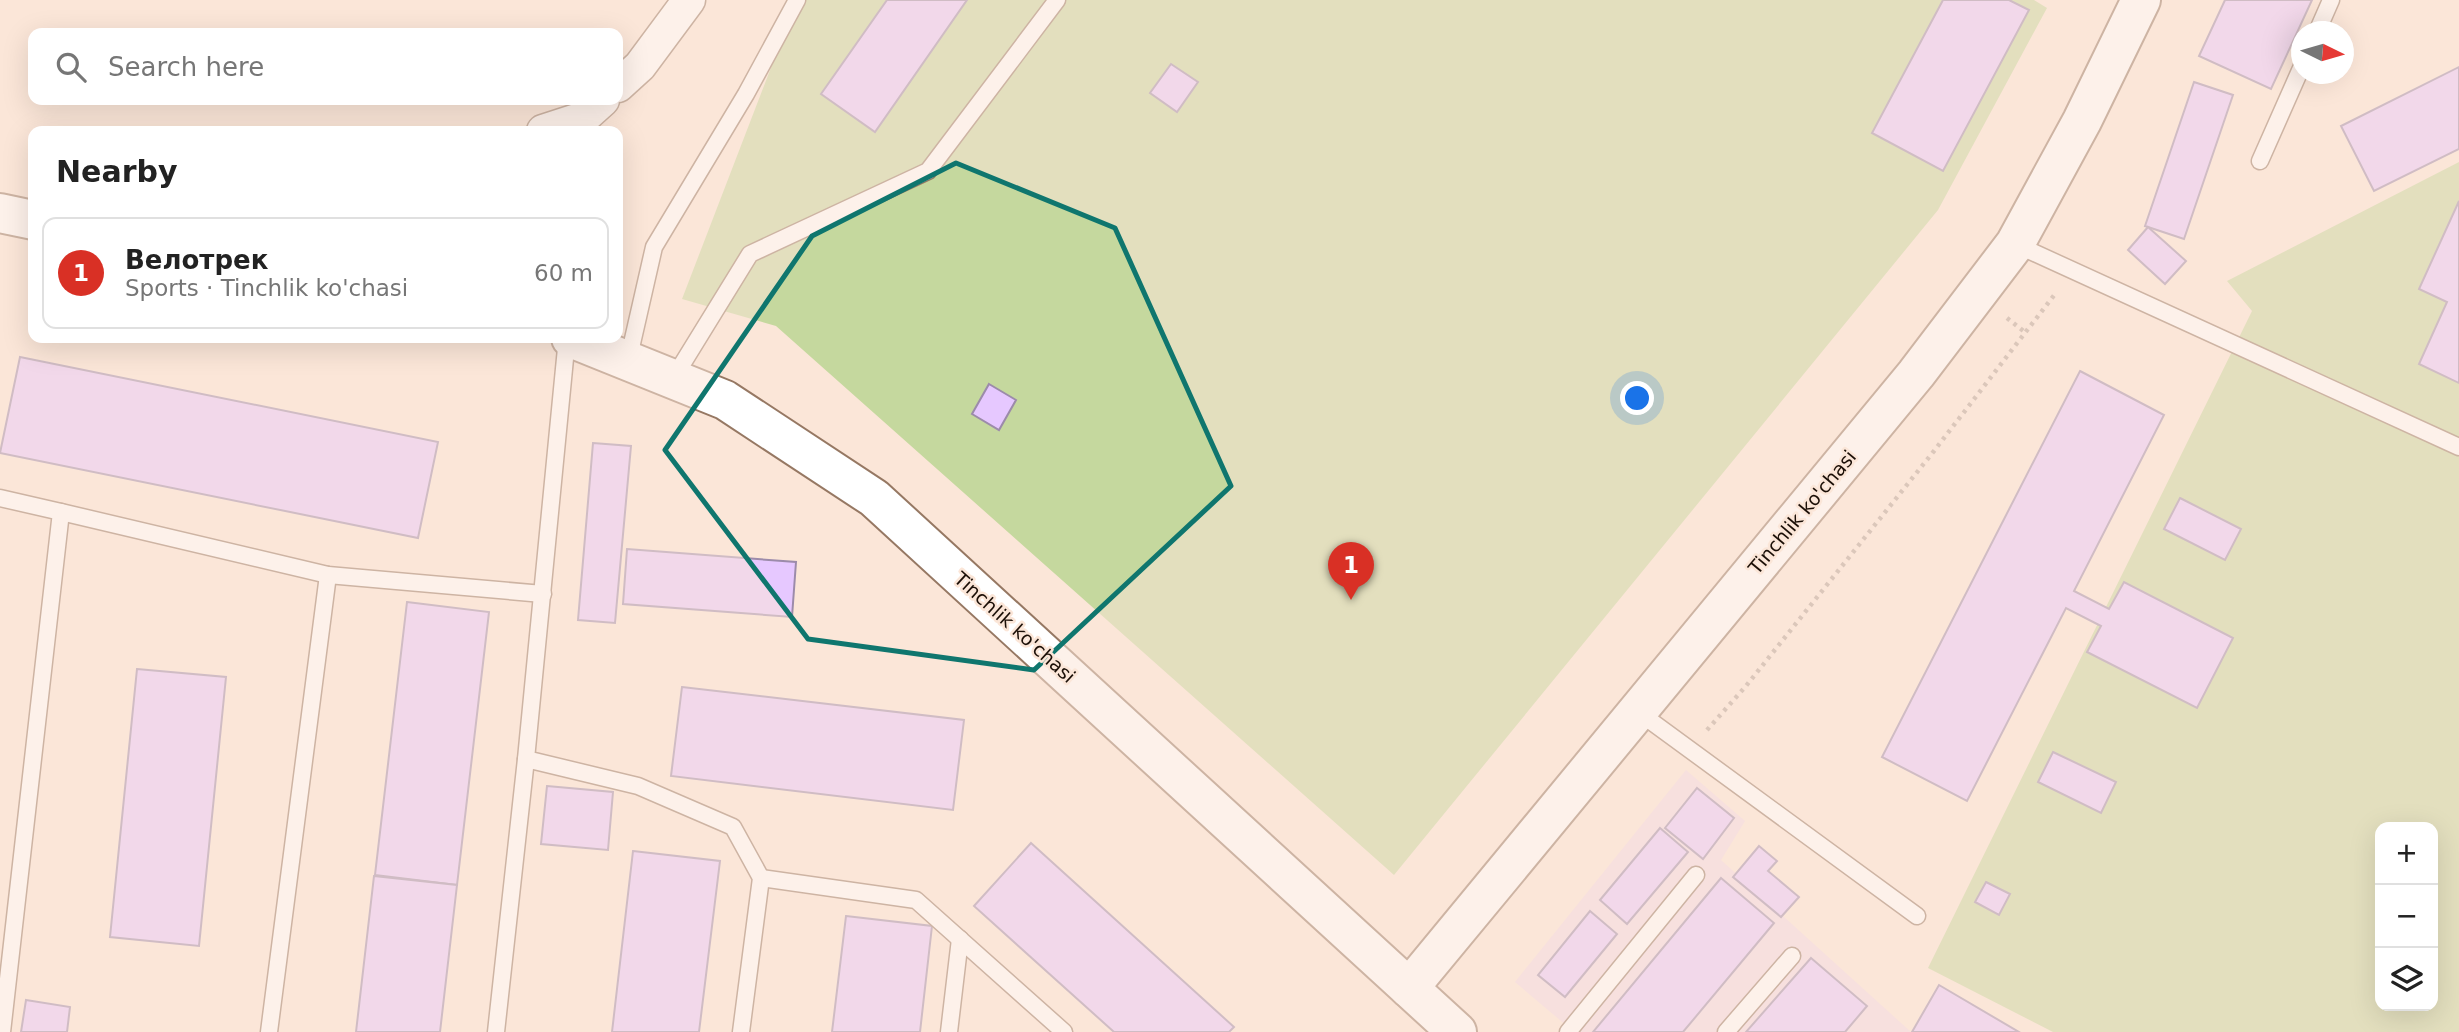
<!DOCTYPE html>
<html lang="en">
<head>
<meta charset="utf-8">
<style>
	body { margin:0; font-family:"DejaVu Sans",sans-serif; background:#f2f2f2; color:#222 }
	.controls { position:absolute; right:21px; bottom:21px; display:grid; overflow:hidden; border-radius:14px; box-shadow:0 7px 28px #0002 }
	.controls button { width:63px; height:63px; display:grid; place-items:center; padding:0; border:0; border-bottom:2px solid #e0e0e0; background:#fff; color:#222; font:35px sans-serif }
	.compass { position:absolute; left:2291px; top:21px; width:63px; height:63px; border-radius:50%; background:#fff; box-shadow:0 7px 28px #0002; rotate:95deg }
	.you { position:absolute; left:1638px; top:399px; width:24px; height:24px; margin:-18px; border:5px solid #fff; border-radius:50%; background:#1a73e8; box-shadow:0 0 0 10px #1a73e833 }
	.badge { display:grid; place-items:center; width:46px; height:46px; border-radius:50%; background:#d93025; color:#fff; font-size:23px; font-weight:700 }
	.pin { position:absolute; translate:-50% -58px; filter:drop-shadow(0 2px 4px #0008) }
	.pin::after { content:''; position:absolute; top:37px; width:24px; height:21px; background:inherit; clip-path:polygon(0 0,100% 0,50% 100%) }
	.list { margin:0; padding:0; list-style:none }
	h2 { display:flex; justify-content:space-between; align-items:center; height:91px; margin:0; padding:0 28px; font-size:30px }
	h2 small { font-size:23px; font-weight:400; color:#767676 }
	.list li { display:grid; grid-template-columns:46px 1fr auto; gap:21px; align-items:center; box-sizing:border-box; height:112px; margin:0 14px 14px; padding:0 14px; border:2px solid #e0e0e0; border-radius:14px }
	.list b { display:block; font-size:26px; white-space:nowrap }
	.list p { margin:0; font-size:23px; white-space:nowrap; color:#767676 }
	.list em { font-size:23px; font-style:normal; color:#767676 }
	.icon { flex:none; width:38px; height:38px; fill:none; stroke:currentColor; stroke-width:2; stroke-linecap:round; stroke-linejoin:round }
	.map { position:relative; flex:none; width:2459px; height:1032px; overflow:hidden }
	.search { position:absolute; background:#fff; box-shadow:0 7px 28px #0002; left:28px; top:28px; width:595px; height:77px; display:flex; align-items:center; gap:18px; box-sizing:border-box; padding:0 24px; border-radius:14px; color:#767676; font-size:26px }
	.panel { position:absolute; background:#fff; box-shadow:0 7px 28px #0002; left:28px; top:126px; width:595px; height:217px; border-radius:14px }
	.map>svg:first-child { display:block }
</style>
</head>
<body>
<div class="map">
<svg width="2459" height="1032" viewBox="0 0 2459 1032">
	<rect width="100%" height="100%" fill="#fbe6d8"/>
	<polygon fill="#f1d9e4" points="1686,770 1745,821 1721,860 1911,1032 1574,1032 1515,982"/>
	<g fill="#c5d89e" fill-rule="evenodd">
		<polygon points="797,0 2034,0 2047,8 1938,210 1394,875 776,326 682,299"/>
		<path d="M 2459,162 L 2459,1032 L 2053,1032 L 1928,968 L 2252,311 L 2227,281 ZM 2380,827 L 2433,827 L 2433,1006 L 2380,1006 Z"/>
	</g>
	<g fill="#e6c8ff" stroke="#9c8baa" stroke-width="2">
		<polygon points="887,0 967,0 875,132 821,94"/>
		<polygon points="1943,0 2009,0 2029,10 1943,171 1872,133"/>
		<polygon points="2225,0 2312,0 2271,89 2199,56"/>
		<polygon points="1171,64 1198,82 1177,112 1150,93"/>
		<polygon points="2459,67 2459,149 2374,191 2341,126"/>
		<polygon points="2194,82 2233,95 2184,239 2145,226"/>
		<polygon points="2459,201 2459,383 2419,364 2447,302 2419,289"/>
		<polygon points="2148,227 2186,261 2165,284 2128,250"/>
		<polygon points="20,357 438,442 418,538 0,453"/>
		<polygon points="2080,371 2164,415 2074,591 2109,609 2124,582 2233,638 2197,708 2087,652 2101,626 2066,608 1967,801 1882,757"/>
		<polygon points="989,384 1016,400 999,430 972,414"/>
		<polygon points="593,443 631,446 615,623 578,620"/>
		<polygon points="2180,498 2241,529 2225,560 2164,529"/>
		<polygon points="627,549 796,562 792,617 623,604"/>
		<polygon points="407,602 489,612 457,885 375,875"/>
		<polygon points="137,669 226,677 199,946 110,937"/>
		<polygon points="682,687 964,720 953,810 671,776"/>
		<polygon points="2053,752 2116,782 2101,813 2038,782"/>
		<polygon points="547,786 613,792 608,850 541,844"/>
		<polygon points="1697,788 1734,818 1703,859 1665,828"/>
		<polygon points="1660,828 1688,852 1627,924 1600,900"/>
		<polygon points="1031,843 1234,1027 1229,1032 1114,1032 974,906"/>
		<polygon points="1759,846 1777,861 1768,871 1799,897 1781,917 1733,877"/>
		<polygon points="633,851 720,861 699,1032 612,1032"/>
		<polygon points="374,876 457,885 440,1032 356,1032"/>
		<polygon points="1721,878 1774,923 1683,1032 1593,1032"/>
		<polygon points="1986,882 2010,894 1999,915 1975,902"/>
		<polygon points="1590,911 1617,934 1565,997 1538,975"/>
		<polygon points="846,916 932,926 920,1032 832,1032"/>
		<polygon points="1811,958 1867,1006 1845,1032 1746,1032"/>
		<polygon points="1939,985 2019,1032 1912,1032"/>
		<polygon points="26,1000 70,1007 67,1032 21,1032"/>
	</g>
	<g fill="none" stroke-linecap="round" stroke-linejoin="round">
		<g stroke="#967863" stroke-width="19">
			<g id="lane">
				<polyline points="2317,32 2331,0"/>
				<polyline points="2260,161 2302,66"/>
				<polyline points="2015,244 2459,447"/>
				<polyline points="567,338 526,759 638,786 733,827 761,878 741,1032"/>
				<polyline points="628,361 654,247 746,94 797,0"/>
				<polyline points="673,379 750,254 928,171 1057,0"/>
				<polyline points="0,498 61,512 2,1032"/>
				<polyline points="61,512 328,575 543,594"/>
				<polyline points="1637,711 1917,916"/>
				<polyline points="761,878 916,900 1064,1032"/>
				<polyline points="269,1032 328,575"/>
				<polyline points="496,1032 526,759"/>
				<polyline points="949,1032 960,939"/>
				<polyline points="1568,1032 1696,875"/>
				<polyline points="1726,1032 1792,956"/>
			</g>
		</g>
		<g stroke="#967863" stroke-width="35">
			<g id="street">
				<polyline points="618,86 640,66 689,0"/>
				<polyline points="543,131 583,118 603,100"/>
			</g>
		</g>
		<g stroke="#967863" stroke-width="42">
			<g id="secondary">
				<polyline points="0,213 33,220"/>
				<polyline points="571,338 725,400 874,498 1457,1032"/>
				<polyline points="1409,988 1916,374 2015,244 2082,121 2141,0"/>
			</g>
		</g>
		<g stroke="#b4a296" stroke-width="4.5" stroke-dasharray="3.5 5" stroke-linecap="butt">
			<polyline points="2007,318 2026,333"/>
			<polyline points="1707,730 1746,686 1934,451 2055,294"/>
		</g>
		<use href="#lane" stroke="#fff" stroke-width="16"/>
		<use href="#street" stroke="#fff" stroke-width="32"/>
		<use href="#secondary" stroke="#fff" stroke-width="38"/>
	</g>
	<path d="M0 0H2459V1032H0ZM 956,163 L 1115,228 L 1231,486 L 1034,670 L 808,639 L 665,450 L 812,236 Z" fill="#fbe6d8" fill-opacity=".55" fill-rule="evenodd"/>
	<path fill="none" stroke="#0f766e" stroke-width="5" stroke-linejoin="round" d="M 956,163 L 1115,228 L 1231,486 L 1034,670 L 808,639 L 665,450 L 812,236 Z"/>
	<g text-anchor="middle" stroke-width="5" stroke-linejoin="round" paint-order="stroke">
		<g font-size="19" fill="#1b0f07" stroke="#fbe6d8">
			<text transform="translate(1802 512) rotate(-50)" y="7">Tinchlik ko'chasi</text>
			<text transform="translate(1015 627) rotate(42)" y="7">Tinchlik ko'chasi</text>
		</g>
	</g>
</svg>
<div class="controls">
<button>+</button>
<button>−</button>
<button><svg class="icon" aria-label="layers" viewBox="0 0 24 24"><path d="M12 4l9 5-9 5-9-5zM3 14l9 5 9-5"/></svg></button>
</div>
<svg class="compass" viewBox="-18 -18 36 36"><path d="M0-13l5 13h-10z" fill="#e53935"/><path d="M0 13l5-13h-10z" fill="#767676"/></svg>
<div class="you"></div>
<div class="pin badge" style="left:1351px;top:600px">1</div>
<div class="search"><svg class="icon" aria-label="search" viewBox="0 0 24 24"><circle cx="10" cy="10" r="6"/><path d="M15 15l6 6"/></svg>Search here</div>
<section class="panel">
<h2>Nearby<small></small></h2>
<ul class="list">
<li><span class="badge">1</span><div><b>Велотрек</b><p>Sports · Tinchlik ko'chasi</p></div><em>60 m</em></li>
</ul>
</section>
</div>
</body>
</html>
